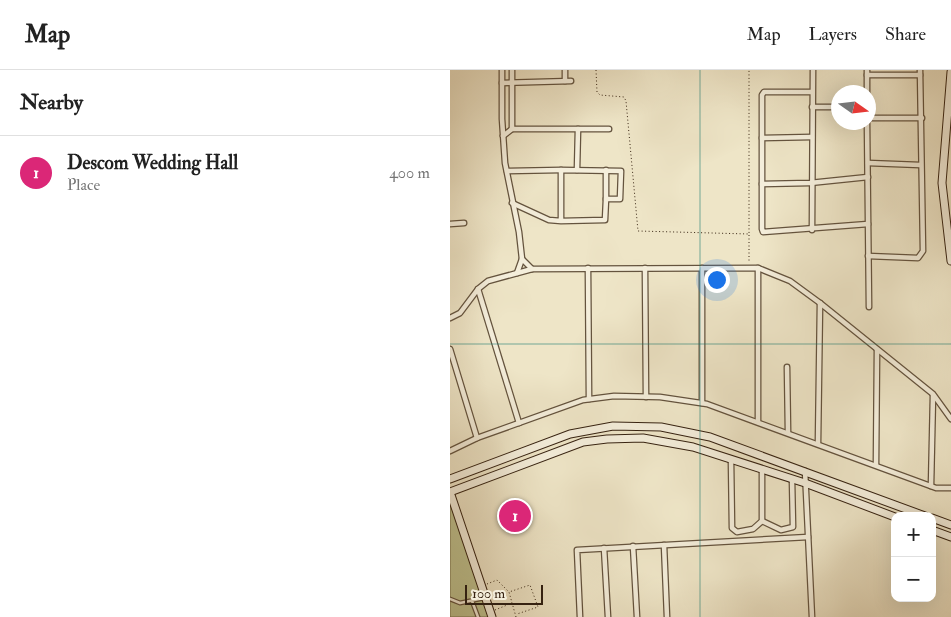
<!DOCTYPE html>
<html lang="en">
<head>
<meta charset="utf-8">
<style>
	body { margin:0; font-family:"IM FELL Double Pica",serif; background:#f6f6f6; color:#222 }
	.controls { position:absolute; right:15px; bottom:15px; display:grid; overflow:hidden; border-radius:10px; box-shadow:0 5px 20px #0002 }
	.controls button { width:45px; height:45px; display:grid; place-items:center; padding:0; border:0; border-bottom:1px solid #e0e0e0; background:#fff; color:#222; font:25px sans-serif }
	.compass { position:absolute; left:381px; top:15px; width:45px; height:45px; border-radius:50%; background:#fff; box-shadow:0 5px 20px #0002; rotate:104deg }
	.scale { position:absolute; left:15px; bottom:12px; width:78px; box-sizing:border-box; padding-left:5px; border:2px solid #362211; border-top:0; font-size:14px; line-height:18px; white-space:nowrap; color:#362211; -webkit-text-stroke:4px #f4eedb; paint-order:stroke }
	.you { position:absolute; left:266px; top:209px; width:18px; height:18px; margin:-12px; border:4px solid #fff; border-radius:50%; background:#1a73e8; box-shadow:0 0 0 8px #1a73e833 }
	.badge { display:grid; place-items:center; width:32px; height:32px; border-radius:50%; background:#db2777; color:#fff; font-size:16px; font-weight:700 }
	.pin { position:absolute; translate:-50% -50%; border:2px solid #fff; box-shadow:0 1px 5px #0006 }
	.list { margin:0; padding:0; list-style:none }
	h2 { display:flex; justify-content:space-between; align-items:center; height:65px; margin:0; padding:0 20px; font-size:21px }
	h2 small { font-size:16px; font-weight:400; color:#767676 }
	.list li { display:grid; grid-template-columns:32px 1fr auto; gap:15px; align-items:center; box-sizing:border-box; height:75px; padding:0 20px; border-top:1px solid #e0e0e0 }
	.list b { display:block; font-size:19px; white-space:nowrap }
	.list p { margin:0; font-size:16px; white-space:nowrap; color:#767676 }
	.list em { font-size:16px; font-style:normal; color:#767676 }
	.map { position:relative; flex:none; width:501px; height:547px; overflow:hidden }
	header { display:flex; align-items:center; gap:30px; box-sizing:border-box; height:70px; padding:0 25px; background:#fff; border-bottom:1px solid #e0e0e0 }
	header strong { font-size:24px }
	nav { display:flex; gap:28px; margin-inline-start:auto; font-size:18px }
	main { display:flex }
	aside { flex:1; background:#fff }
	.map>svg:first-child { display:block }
</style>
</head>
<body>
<header>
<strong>Map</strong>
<nav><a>Map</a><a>Layers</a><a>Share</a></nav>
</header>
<main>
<aside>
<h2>Nearby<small></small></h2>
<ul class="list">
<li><span class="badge">1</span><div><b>Descom Wedding Hall</b><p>Place</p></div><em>400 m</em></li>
</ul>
</aside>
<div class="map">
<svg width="501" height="547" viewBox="0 0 501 547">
	<rect width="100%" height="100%" fill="#eee5c7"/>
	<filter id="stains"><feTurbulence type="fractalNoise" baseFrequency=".004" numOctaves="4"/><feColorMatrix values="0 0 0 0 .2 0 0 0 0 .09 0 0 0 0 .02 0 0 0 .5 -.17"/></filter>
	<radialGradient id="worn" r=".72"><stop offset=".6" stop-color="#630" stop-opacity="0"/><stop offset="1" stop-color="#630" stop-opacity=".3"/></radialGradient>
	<polygon fill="#bfc391" stroke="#7a7251" points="0,422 41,547 0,547"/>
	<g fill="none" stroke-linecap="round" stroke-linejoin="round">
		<g stroke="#64533e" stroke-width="5">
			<g id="lane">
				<polyline points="0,529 10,533 34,528"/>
				<polyline points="22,531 28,547"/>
			</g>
		</g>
		<g stroke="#64533e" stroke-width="7">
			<g id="street">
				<polyline points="52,0 52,49 55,93 69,162 72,189 82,199"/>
				<polyline points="115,0 115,11"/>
				<polyline points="417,0 417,22"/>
				<polyline points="417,5 470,5"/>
				<polyline points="52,13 121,11"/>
				<polyline points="362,22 314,22 312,25 312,159 313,162 418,154"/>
				<polyline points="362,37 388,37"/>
				<polyline points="418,48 472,48"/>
				<polyline points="417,52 419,237"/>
				<polyline points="62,59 62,0"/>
				<polyline points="53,66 62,59 159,59"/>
				<polyline points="312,68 362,67"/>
				<polyline points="418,93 470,95"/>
				<polyline points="127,100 128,59"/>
				<polyline points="57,101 111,100"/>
				<polyline points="312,114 360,113 418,107"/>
				<polyline points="156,129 156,100"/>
				<polyline points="62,133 99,150 111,151 111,100 171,101 170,129 156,129 155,150 111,151"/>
				<polyline points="0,154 14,153"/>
				<polyline points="362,160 363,0"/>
				<polyline points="418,186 468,188 473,181 470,0"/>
				<polyline points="138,198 139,329"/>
				<polyline points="195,198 196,327"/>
				<polyline points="252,198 252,333"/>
				<polyline points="67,203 72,189"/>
				<polyline points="28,219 69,353"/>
				<polyline points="0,248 10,243 28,219 38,211 82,199 308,198 340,211 370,233 483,324 501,349"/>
				<polyline points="0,279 27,368"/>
				<polyline points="337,297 338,362"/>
				<polyline points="308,351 308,198"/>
				<polyline points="368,373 370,233"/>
				<polyline points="0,381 27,368 133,330 164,326 210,327 257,334 486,418 501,418"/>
				<polyline points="281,389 282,458 287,462 303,459 312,451 312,399"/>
				<polyline points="426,395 427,280"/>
				<polyline points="355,401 362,547"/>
				<polyline points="481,416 483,325"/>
				<polyline points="312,451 331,460 343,457 342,409"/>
				<polyline points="214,475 217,547"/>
				<polyline points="183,476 187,547"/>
				<polyline points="154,478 158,547"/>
				<polyline points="130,547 127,480 358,467"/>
			</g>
		</g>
		<g stroke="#362211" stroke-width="9">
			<g id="secondary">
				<polyline points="501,2 492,113 501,191"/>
				<polyline points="0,409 120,364 163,356 211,357 260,367 475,446"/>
				<polyline points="482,448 501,455"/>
				<polyline points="482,460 501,467"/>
				<polyline points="42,547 0,422 133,372 157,369 193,368 243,377 355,413 445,447"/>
			</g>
		</g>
		<g stroke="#362211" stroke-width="1" stroke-dasharray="1 2.5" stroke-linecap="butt">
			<polyline points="146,0 147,22 150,25 174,27 176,31 188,161 299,164 299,0"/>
			<polyline points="299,165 299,193"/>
			<polyline points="37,514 47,510 59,522"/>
			<polyline points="45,540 62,533"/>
			<polyline points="66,547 59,522 80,515 88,537 67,544"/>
		</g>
		<use href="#lane" stroke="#f4eedb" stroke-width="2.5"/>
		<use href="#street" stroke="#f4eedb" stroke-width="4.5"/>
		<use href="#secondary" stroke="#f4eedb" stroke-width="7"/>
	</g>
	<path fill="none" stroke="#0f766e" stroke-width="1" stroke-opacity="0.55" d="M 250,0 L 250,547M 0,274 L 501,274"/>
	<rect width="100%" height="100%" filter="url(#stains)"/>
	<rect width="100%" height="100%" fill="url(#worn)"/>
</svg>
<div class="controls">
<button>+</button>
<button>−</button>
</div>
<svg class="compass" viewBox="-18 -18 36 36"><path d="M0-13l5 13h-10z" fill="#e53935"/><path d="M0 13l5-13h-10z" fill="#767676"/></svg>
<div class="scale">100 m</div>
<div class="you"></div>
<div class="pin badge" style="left:65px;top:446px">1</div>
</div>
</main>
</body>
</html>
